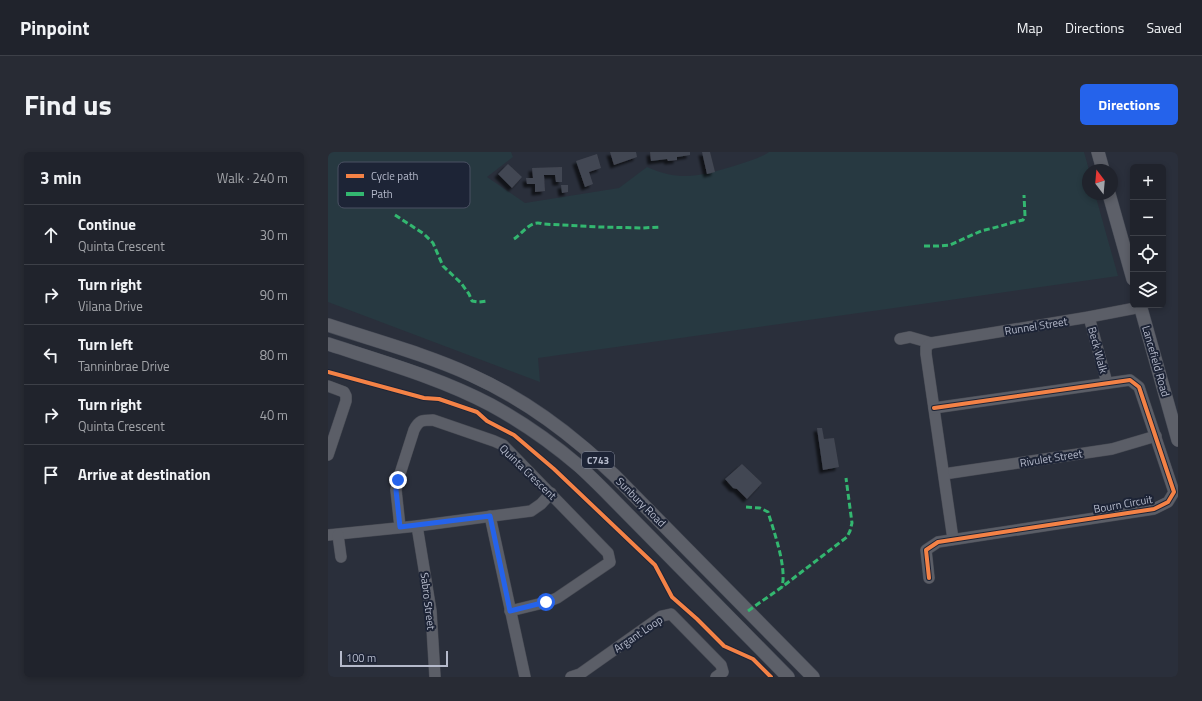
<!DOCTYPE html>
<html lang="en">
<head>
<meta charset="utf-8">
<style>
	body { margin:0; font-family:"Titillium Web",sans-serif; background:#282b34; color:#f1f3f6 }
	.controls { position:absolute; right:12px; top:12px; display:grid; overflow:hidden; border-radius:6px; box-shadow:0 2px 6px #0003 }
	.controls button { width:36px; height:36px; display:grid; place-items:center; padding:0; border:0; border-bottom:1px solid #3d4048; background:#20232c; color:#f1f3f6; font:20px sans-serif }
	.compass { position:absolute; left:754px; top:12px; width:36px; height:36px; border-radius:50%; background:#20232c; box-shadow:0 2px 6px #0003; rotate:344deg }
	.scale { position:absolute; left:12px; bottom:10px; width:108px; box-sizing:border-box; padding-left:4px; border:2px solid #b5bacb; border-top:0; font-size:11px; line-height:14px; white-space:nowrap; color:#b5bacb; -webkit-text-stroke:3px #1d2436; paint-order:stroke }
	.stop { position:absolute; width:12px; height:12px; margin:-9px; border:3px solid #2563eb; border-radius:50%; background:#fff }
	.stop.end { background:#2563eb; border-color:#fff; box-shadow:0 1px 4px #0008 }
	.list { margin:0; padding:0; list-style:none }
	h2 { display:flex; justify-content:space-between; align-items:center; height:52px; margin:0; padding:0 16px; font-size:17px }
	h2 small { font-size:13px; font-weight:400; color:#a2a4a9 }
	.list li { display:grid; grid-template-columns:26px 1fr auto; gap:12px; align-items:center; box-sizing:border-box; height:60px; padding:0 16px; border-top:1px solid #3d4048 }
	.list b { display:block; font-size:15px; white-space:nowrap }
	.list p { margin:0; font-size:13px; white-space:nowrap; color:#a2a4a9 }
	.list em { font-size:13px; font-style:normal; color:#a2a4a9 }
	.icon { flex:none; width:22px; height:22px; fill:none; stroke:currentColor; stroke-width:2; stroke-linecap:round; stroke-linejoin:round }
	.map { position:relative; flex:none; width:850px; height:525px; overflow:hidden; border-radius:6px }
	header { display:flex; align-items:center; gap:24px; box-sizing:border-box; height:56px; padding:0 20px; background:#20232c; border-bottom:1px solid #3d4048 }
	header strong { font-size:19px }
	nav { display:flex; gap:22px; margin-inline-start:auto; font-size:14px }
	.intro { display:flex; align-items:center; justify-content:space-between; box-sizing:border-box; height:96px; padding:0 24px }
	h1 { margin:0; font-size:28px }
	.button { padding:10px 18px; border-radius:6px; background:#2563eb; color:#fff; font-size:14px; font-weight:700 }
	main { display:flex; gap:24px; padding:0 24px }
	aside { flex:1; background:#20232c; border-radius:6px; box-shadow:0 2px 6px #0003 }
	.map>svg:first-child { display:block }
</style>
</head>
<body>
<header>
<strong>Pinpoint</strong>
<nav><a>Map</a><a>Directions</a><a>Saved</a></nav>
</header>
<div class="intro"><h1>Find us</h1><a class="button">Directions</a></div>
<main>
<aside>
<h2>3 min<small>Walk · 240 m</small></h2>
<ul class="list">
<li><svg class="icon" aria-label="ahead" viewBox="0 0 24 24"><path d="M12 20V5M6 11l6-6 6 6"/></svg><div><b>Continue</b><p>Quinta Crescent</p></div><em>30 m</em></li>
<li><svg class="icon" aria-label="right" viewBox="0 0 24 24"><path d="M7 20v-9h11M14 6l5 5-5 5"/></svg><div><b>Turn right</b><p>Vilana Drive</p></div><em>90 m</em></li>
<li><svg class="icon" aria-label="left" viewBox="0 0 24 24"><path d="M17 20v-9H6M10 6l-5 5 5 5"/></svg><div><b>Turn left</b><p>Tanninbrae Drive</p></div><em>80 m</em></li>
<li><svg class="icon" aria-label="right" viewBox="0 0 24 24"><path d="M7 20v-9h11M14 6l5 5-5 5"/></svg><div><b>Turn right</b><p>Quinta Crescent</p></div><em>40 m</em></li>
<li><svg class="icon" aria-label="arrive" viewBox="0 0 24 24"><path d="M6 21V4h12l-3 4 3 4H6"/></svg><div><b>Arrive at destination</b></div></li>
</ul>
</aside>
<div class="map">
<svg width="850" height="525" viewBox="0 0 850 525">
	<defs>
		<filter id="shadow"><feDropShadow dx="-3.5" dy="3.5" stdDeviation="1" flood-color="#0009"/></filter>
	</defs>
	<rect width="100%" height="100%" fill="#2a2f3b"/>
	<path fill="#273941" d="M 0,0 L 183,0 L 185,5 L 159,25 L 197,51 L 291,36 L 319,15 C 353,30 372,24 406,14 C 418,10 431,7 441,0 L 756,0 L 761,18 L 760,42 L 767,42 L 790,124 L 552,158 L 210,206 L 212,230 L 0,150 Z"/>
	<g fill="#434752" filter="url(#shadow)">
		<polygon points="282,0 308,0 309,5 286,13"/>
		<polygon points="322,0 362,0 362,3 349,5 349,8 340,9 339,7 323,9"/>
		<polygon points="374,0 382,0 387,20 379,22"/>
		<polygon points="269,2 273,16 261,20 265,32 257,35 248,9"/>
		<polygon points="180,12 194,25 184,36 170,22"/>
		<polygon points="234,15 234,30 228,30 227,23 216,23 217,39 207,40 207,32 199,32 198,26 205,26 204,16"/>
		<polygon points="233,33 240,33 240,40 234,41"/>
		<polygon points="489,276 494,276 496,287 506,286 511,315 495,318"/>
		<polygon points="414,312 434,331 419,347 409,337 405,336 397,327"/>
	</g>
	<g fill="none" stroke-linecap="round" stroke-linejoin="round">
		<g stroke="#474a53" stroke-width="12">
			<g id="minor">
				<polyline points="761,165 779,231"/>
				<polyline points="572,187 582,185 603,191"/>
				<polyline points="0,234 16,240 18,244 18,249 0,303"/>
				<polyline points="616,322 784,297 828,284"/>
				<polyline points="162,364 197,525"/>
				<polyline points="89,374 103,459 107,525"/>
				<path d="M 72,375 L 68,338 L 70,328 L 86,278 C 91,268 94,268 105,268 L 166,289 L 175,293 L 280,401 L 282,410 L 229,446 L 219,450 L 182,459"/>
				<polyline points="0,383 89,374 203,359 213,352 223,341"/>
				<polyline points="10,383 13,405"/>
				<polyline points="625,387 598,202 598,195 603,191 761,165 813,155"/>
				<polyline points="601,426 598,398 610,390 826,357 840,350 846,340 811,235 802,228 606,256"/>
				<polyline points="243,525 252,522 334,464 343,462 393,513 395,520 388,525"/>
			</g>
		</g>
		<g stroke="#484c57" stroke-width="14">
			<g id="major">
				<polyline points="770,0 775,18"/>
				<polyline points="781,42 805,127"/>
				<polyline points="812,153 850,288"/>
				<path d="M 0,173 C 48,189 97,202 143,223 C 183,241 222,267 255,295 C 266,304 276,314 286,323 L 485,525"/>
				<path d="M 0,192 C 55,210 112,226 163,253 C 194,270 224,291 251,314 C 260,322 269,331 277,339 L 460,525"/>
			</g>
		</g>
		<use href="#minor" stroke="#5b5e67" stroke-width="11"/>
		<use href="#major" stroke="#5d6069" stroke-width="13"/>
		<g stroke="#33b770" stroke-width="3" stroke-dasharray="6 3" stroke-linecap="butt">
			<polyline points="67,63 96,82 105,91 115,114 133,131 141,142 144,149 151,150 159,149"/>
			<path d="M 186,87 C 195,81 203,67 215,72 L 272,75 L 313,76 L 333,75"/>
			<polyline points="596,94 610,94 622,93 653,79 673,74 686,70 695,68 697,64 696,43"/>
			<path d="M 418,355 L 432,356 L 440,360 C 446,380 459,415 454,435"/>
			<polyline points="420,459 454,435 519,385 522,379 524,371 518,326"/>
		</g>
		<g stroke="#1d2436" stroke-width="6">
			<g id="cycleway">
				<polyline points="0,220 96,246 111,247 149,260 159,269 186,283 226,317 327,413 344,445 369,467 396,494 425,507 443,525"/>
				<polyline points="601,426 598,398 610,390 826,357 840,350 846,340 811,235 802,228 606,256"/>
			</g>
		</g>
		<use href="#cycleway" stroke="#f48246" stroke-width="4"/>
	</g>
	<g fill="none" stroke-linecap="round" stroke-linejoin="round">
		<polyline stroke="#2563eb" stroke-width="5" points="70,328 68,338 72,375 162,364 182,459 218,450"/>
	</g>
	<g text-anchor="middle" stroke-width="4" stroke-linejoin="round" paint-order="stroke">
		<rect fill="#1d2436" stroke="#878d9e" stroke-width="1" x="254" y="300" width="32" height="16" rx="3"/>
		<g font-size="10" font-weight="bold" fill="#b5bacb">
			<text x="270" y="312">C743</text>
		</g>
		<g font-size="11" fill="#b5bacb" stroke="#1d2436">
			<text transform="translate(708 174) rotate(-9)" y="4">Runnel Street</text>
			<text transform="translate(770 198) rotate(75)" y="4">Beck Walk</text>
			<text transform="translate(828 209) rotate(74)" y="4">Lancefield Road</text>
			<text transform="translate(723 306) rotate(-9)" y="4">Rivulet Street</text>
			<text transform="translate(200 320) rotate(44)" y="4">Quinta Crescent</text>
			<text transform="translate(313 350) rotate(45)" y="4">Sunbury Road</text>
			<text transform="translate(795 352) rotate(-10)" y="4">Bourn Circuit</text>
			<text transform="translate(100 449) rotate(83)" y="4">Sabro Street</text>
			<text transform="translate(310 482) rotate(-34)" y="4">Argant Loop</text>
		</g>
	</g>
	<rect x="10" y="10" width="132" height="46" rx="6" fill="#1d2436" stroke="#4b5163" stroke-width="1"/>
	<rect x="18" y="22" width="18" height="4" fill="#f48246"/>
	<rect x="18" y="40" width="18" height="4" fill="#33b770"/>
	<g font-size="11" fill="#b5bacb">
		<text x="43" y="28">Cycle path</text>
		<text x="43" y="46">Path</text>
	</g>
</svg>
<div class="controls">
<button>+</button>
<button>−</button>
<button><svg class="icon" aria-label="locate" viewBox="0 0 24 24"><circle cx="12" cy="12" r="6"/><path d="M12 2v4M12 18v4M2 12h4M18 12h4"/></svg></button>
<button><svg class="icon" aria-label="layers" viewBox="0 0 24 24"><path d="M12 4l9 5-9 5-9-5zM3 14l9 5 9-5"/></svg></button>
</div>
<svg class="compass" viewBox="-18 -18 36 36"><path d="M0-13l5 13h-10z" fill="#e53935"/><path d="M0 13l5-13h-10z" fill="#a2a4a9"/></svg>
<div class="scale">100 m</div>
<div class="stop" style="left:218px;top:450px"></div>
<div class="stop end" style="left:70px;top:328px"></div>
</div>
</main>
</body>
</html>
